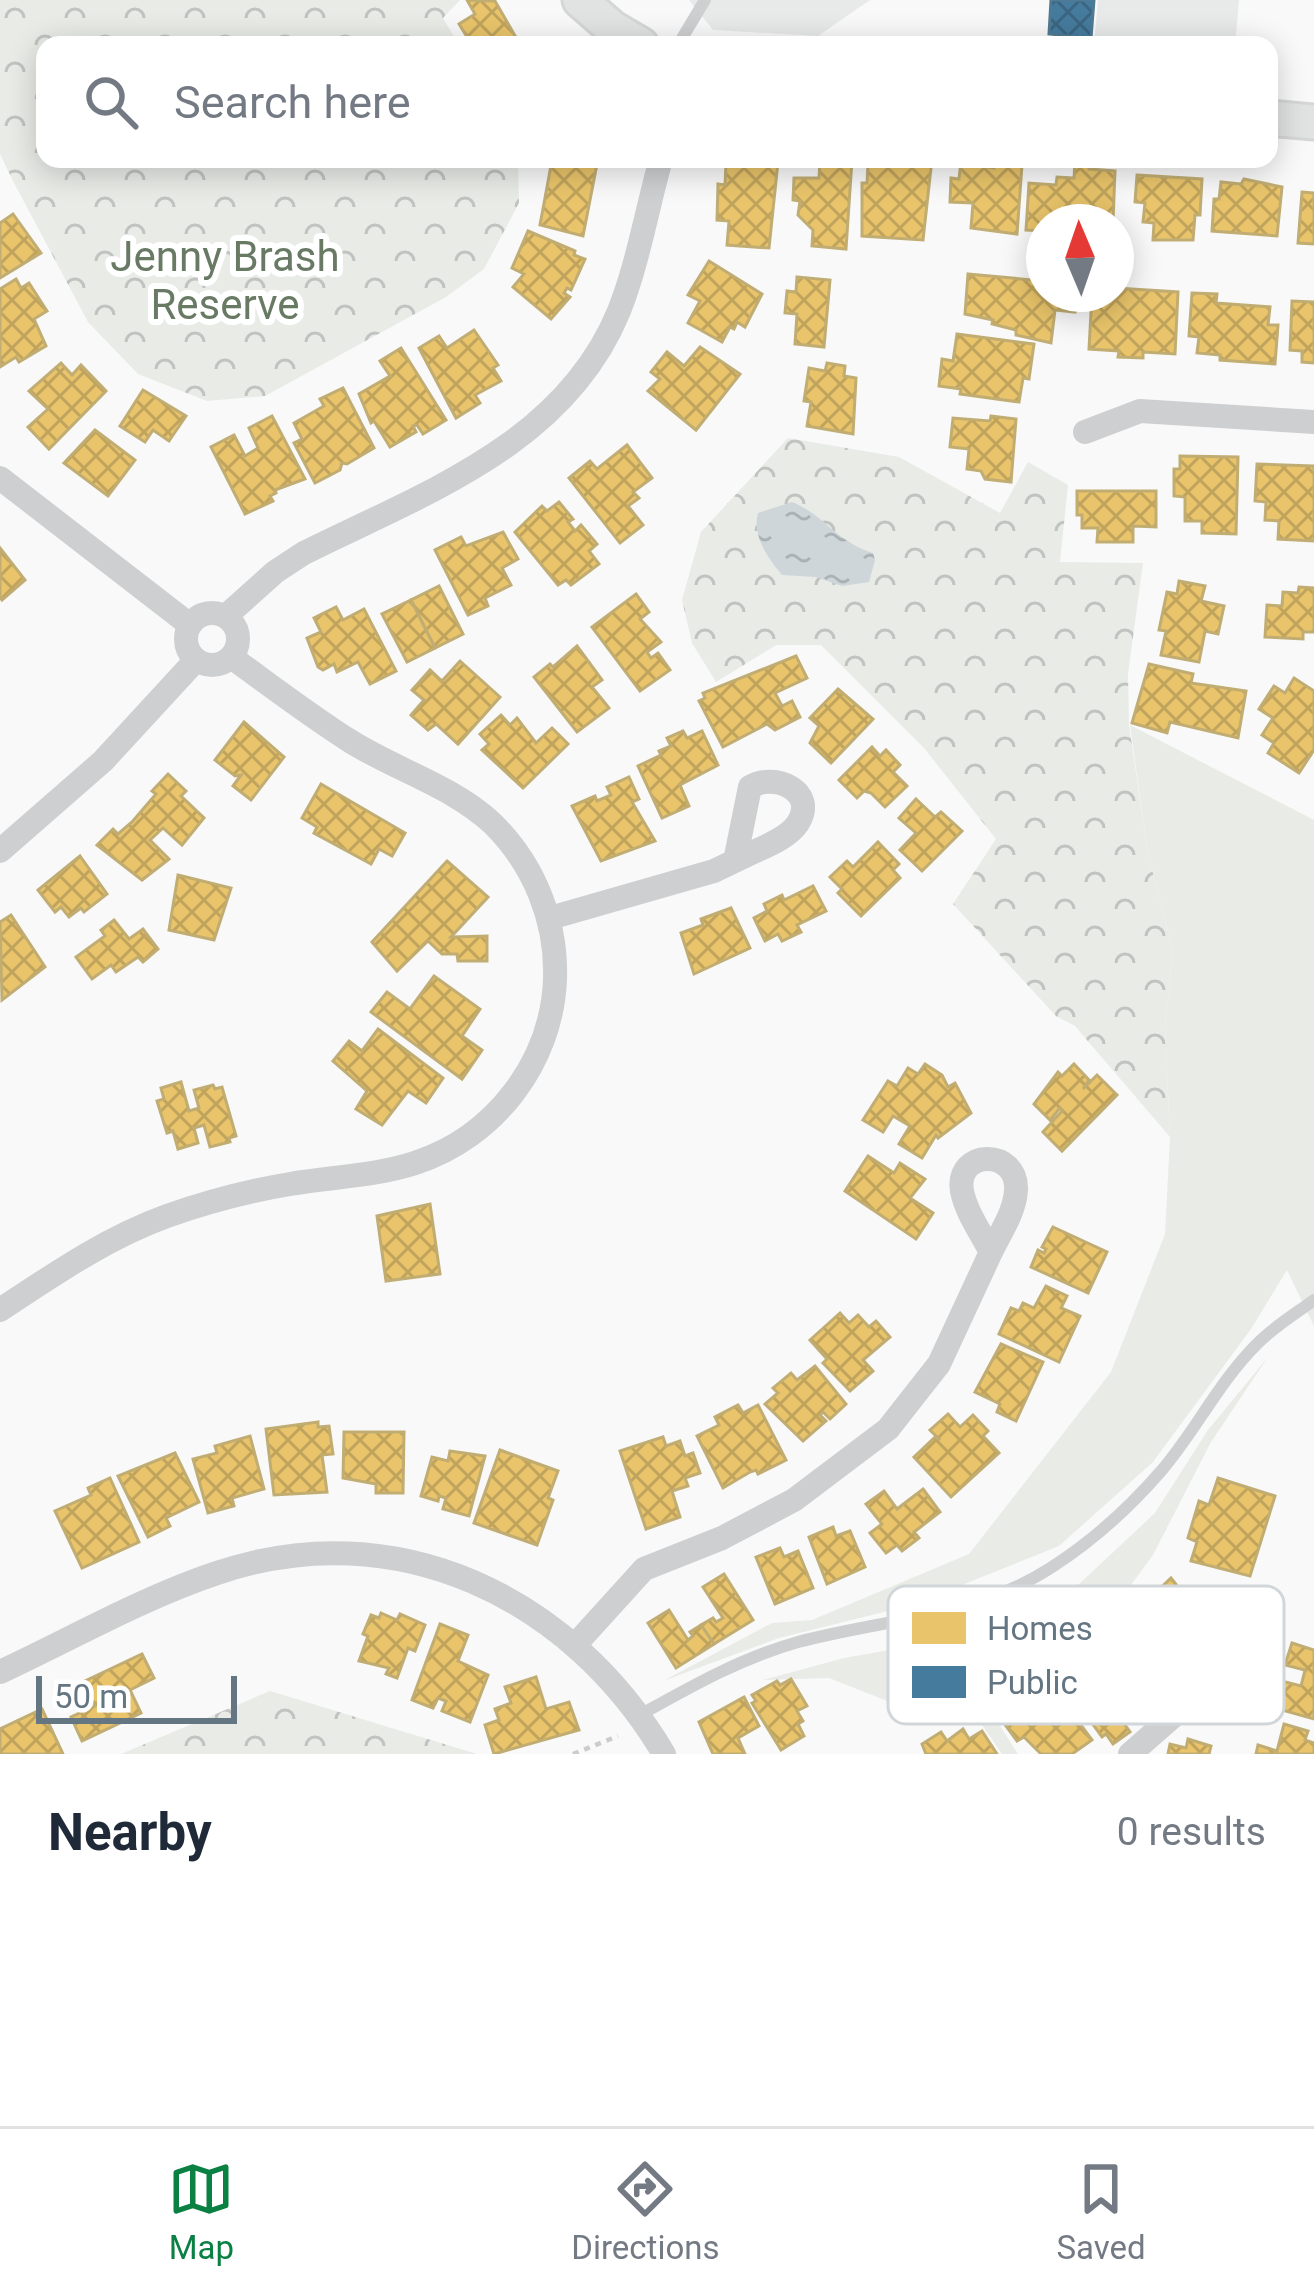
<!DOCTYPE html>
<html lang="en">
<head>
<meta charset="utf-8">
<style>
	body { margin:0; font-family:Roboto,sans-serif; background:#f6f6f7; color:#1f2937 }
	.compass { position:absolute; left:1026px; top:204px; width:108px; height:108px; border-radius:50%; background:#fff; box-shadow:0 6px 30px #0003; rotate:358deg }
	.scale { position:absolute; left:36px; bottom:30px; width:201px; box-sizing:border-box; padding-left:12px; border:6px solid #657683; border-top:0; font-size:33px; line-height:42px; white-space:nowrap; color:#657683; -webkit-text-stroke:9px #fff; paint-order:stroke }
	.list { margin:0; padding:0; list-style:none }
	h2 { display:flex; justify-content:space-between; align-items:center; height:156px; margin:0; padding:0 48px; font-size:51px }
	h2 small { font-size:39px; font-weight:400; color:#747a83 }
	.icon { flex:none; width:66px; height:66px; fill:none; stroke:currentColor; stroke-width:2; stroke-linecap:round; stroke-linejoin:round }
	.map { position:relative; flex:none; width:1314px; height:1754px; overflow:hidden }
	.search { position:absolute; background:#fff; box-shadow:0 6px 30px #0003; left:36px; right:36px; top:36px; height:132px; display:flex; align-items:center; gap:30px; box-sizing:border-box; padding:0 42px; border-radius:24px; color:#747a83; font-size:45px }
	.sheet { height:372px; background:#fff }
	nav { display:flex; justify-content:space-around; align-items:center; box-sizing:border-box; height:168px; border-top:3px solid #e0e1e3; background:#fff; font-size:33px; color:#747a83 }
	nav a { display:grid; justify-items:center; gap:6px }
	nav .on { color:#0b8043 }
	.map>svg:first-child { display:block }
</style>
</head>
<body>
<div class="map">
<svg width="1314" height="1754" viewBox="0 0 1314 1754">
	<defs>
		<pattern id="forest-crowns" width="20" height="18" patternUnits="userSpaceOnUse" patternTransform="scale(3)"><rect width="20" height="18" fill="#e8ebe6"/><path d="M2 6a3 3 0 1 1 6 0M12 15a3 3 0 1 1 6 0" fill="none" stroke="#c0c3c0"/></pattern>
		<pattern id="water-ripples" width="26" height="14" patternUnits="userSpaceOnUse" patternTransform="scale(3)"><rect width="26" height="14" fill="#ced6d9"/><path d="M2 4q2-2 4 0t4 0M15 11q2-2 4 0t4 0" fill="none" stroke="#abb2b5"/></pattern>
		<pattern id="homes-cross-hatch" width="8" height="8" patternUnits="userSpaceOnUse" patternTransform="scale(3)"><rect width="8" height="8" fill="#e9c46a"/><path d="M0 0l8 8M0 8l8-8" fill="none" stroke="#c0a45d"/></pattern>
		<pattern id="public-cross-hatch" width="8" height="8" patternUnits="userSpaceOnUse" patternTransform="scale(3)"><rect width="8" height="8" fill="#457b9d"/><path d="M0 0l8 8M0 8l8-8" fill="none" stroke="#3b6580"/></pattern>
	</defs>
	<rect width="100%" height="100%" fill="#f9f9f9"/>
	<g fill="#e8e9e9">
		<polygon points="689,0 870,0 818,36 713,30"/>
		<polygon points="1098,0 1239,0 1235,45 1094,45"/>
	</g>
	<g fill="#e8ebe6">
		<polygon points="1130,725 1314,820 1314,1326 1287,1270 1251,1329 1153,1462 1059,1546 912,1605 779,1638 663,1681 772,1623 812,1620 969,1554 1111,1372 1165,1234 1170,1137 1165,1026 1173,951 1148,854"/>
		<polygon points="1268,1357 1211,1442 1153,1555 1105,1620 1041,1659 977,1690 1018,1754 1002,1754 963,1697 900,1706 829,1678 763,1680 844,1658 976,1635 1078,1585 1155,1513 1208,1430"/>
	</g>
	<g fill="url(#forest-crowns)">
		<polygon points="0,0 460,0 443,18 459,45 45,45 45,159 518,159 519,203 484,269 446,297 265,396 207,401 138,374 88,322 13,181 0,154"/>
		<polygon points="788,438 899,457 1000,513 1028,462 1068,485 1060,562 1143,563 1128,674 1129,725 1148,854 1173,951 1165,1026 1170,1137 1075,1026 1056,1016 953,904 996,839 924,748 821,645 776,645 716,682 692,643 682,600 701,532"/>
		<polygon points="270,1691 477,1754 121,1754"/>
	</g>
	<path fill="url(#water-ripples)" d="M 792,502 C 826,516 835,541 873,553 L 875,560 L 869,582 L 842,586 L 816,577 L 782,575 C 767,557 752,535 758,513 Z"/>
	<g fill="url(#homes-cross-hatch)" stroke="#c1ad72" stroke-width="3">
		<polygon points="467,0 495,1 518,41 521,39 525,45 472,45 459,24 475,14"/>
		<polygon points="567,159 598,159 583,236 540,225 552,160 566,163"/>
		<polygon points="820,159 852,160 846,249 812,246 813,230 798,215 800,201 793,200 794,178 819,178"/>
		<polygon points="902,159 932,159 923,240 862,236 862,183 867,183 868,164 902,166"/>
		<polygon points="749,160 778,162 769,248 727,245 729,221 717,220 718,184 725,185 726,164 749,165"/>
		<polygon points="961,161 988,162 987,167 994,168 994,163 1022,165 1017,234 971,228 973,203 950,202 951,178 959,179"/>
		<polygon points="1075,161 1089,162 1089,169 1115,171 1113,222 1044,222 1044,231 1026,230 1029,183 1056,185 1057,177 1074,178"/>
		<polygon points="1137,175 1202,179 1200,215 1195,215 1193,240 1153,240 1154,223 1143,222 1145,203 1135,202"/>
		<polygon points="1244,179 1282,187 1277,236 1212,231 1214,199 1219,199 1221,182 1241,184"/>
		<polygon points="1302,192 1314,193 1314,244 1298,243"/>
		<polygon points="13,214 41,253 0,278 0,223"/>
		<polygon points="528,231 575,251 574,255 585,259 571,290 567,288 564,293 570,297 551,319 513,287 524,274 512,268"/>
		<polygon points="709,261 762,294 745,327 737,322 734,329 730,327 722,342 688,323 700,301 688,295"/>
		<polygon points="968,274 1044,281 1044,294 1076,297 1075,312 1055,310 1051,343 1016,335 1016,330 992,324 993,320 965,314"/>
		<polygon points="797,277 830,280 824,347 795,344 797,314 785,313 787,291 796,292"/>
		<polygon points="16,279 21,288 29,283 47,311 34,319 46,346 19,362 16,357 0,367 0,289"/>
		<polygon points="1116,288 1178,292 1175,354 1143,352 1143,358 1118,357 1119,351 1089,349 1092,294 1116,294"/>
		<polygon points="1192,293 1217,294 1216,303 1270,307 1268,325 1278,325 1275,364 1220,360 1220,355 1197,353 1199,337 1189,336"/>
		<polygon points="1292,301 1314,302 1314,363 1302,362 1302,351 1290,350"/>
		<polygon points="474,330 498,365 493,368 501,381 475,395 480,403 456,418 419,348 439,336 447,348"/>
		<polygon points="957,334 1034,344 1029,379 1023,378 1019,402 960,394 961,389 939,386 942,359 953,361"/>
		<polygon points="700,347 740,374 696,430 648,391 660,379 651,372 667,352 684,366"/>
		<polygon points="401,348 446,420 423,434 417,425 413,426 416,432 390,447 374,421 371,423 359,394 390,376 380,361"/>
		<polygon points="61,363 72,375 81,365 106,391 49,449 28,427 48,409 29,391"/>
		<polygon points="827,363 845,366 844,376 856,378 853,434 807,426 811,402 804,401 809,368 825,371"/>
		<polygon points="343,388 374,448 347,464 342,463 340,470 315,483 294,443 302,439 294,423 324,406 320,399"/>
		<polygon points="143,390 186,416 169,441 153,430 145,442 120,426"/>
		<polygon points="272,416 305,479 275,490 276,493 270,496 273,501 245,514 211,447 234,435 245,456 258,448 249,428"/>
		<polygon points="991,416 1016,419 1011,482 985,479 981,471 967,469 969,449 950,447 953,418 990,421"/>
		<polygon points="95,430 135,460 108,496 64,463"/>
		<polygon points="627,445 652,478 633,492 639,498 628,506 643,525 620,543 569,478 590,461 597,469"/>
		<polygon points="1180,456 1238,457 1236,534 1202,533 1202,521 1185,521 1185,497 1174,496 1174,469 1180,469"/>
		<polygon points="1257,464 1314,466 1314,541 1278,539 1279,521 1265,520 1266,502 1255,501"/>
		<polygon points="1077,491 1156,491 1156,527 1133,526 1133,542 1097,542 1098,528 1082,528 1082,515 1077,515"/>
		<polygon points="559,502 573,519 568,522 575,531 581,525 597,544 589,551 599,564 571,585 566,580 558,585 515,532 542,506 547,511"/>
		<polygon points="503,532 518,559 502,568 511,585 485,598 488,606 468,615 435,550 461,537 466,546"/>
		<polygon points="0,548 25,580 2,600 0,597"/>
		<polygon points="1179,581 1205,586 1201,601 1224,606 1218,634 1205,631 1199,662 1161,655 1166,631 1159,630 1167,592 1177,594"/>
		<polygon points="439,586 463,634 435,648 411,600"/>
		<polygon points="1299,587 1314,588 1314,632 1303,632 1303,639 1265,637 1267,605 1282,606 1283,592 1298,593"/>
		<polygon points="636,594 649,612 640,619 661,642 647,652 651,658 658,653 670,670 640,691 592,627"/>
		<polygon points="411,600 435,648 407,662 382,614"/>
		<polygon points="336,607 343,620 364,609 396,671 370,684 358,662 337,672 334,664 323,670 318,667 307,638 321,632 314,618"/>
		<polygon points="577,646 602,680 592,687 609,708 577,732 534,677 550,664 553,667"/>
		<polygon points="796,656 807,678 775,693 782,706 792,701 800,717 775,730 767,724 723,747 699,701 705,698 703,693"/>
		<polygon points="460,661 500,697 458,744 436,724 428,730 411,715 424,700 412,690 430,670 442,681"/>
		<polygon points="1149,664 1193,674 1191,683 1246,691 1238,738 1170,722 1167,733 1132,723"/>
		<polygon points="1294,678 1314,691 1314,750 1299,773 1268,753 1274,743 1262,735 1273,718 1259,709 1274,686 1285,693"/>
		<polygon points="838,689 873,719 831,763 810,743 819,726 810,718"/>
		<polygon points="501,715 510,725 517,718 536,743 552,728 568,744 523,788 482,750 489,744 480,734"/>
		<polygon points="244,722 284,757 251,800 233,786 241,775 235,776 215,760"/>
		<polygon points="683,731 687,738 702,731 718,765 680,785 689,806 662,818 638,766 661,755 659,751 671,746 667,738"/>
		<polygon points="872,747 880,756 886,750 900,765 893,772 907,786 885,807 871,793 864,791 857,798 839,780"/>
		<polygon points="168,774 186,791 181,796 204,818 182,845 163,828 150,840 169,859 142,880 97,845 113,829 118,834 132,822 156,794 152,791"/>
		<polygon points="629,777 639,799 632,802 655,841 601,861 572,806 595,796 597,801 611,795 607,787"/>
		<polygon points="321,784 405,833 392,856 379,849 371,864 314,833 317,827 302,818"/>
		<polygon points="916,799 935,817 941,812 962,831 922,871 900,850 916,833 899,818"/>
		<polygon points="878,842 899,864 893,870 900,878 861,916 838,893 842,889 830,877 847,861 853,867"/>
		<polygon points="80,856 107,894 84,912 81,908 69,917 61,907 55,912 38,890"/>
		<polygon points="447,861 488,897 451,937 487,936 487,961 458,961 457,954 442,954 428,941 397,971 372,942"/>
		<polygon points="178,875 231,888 214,940 169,930"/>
		<polygon points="813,886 826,911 797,925 801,932 782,941 778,934 765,941 754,918 767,911 764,904 782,895 784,900"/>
		<polygon points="731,908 750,948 694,974 681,933 703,925 701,919"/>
		<polygon points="11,915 45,967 2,1000 0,922"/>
		<polygon points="114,920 129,939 143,929 158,949 143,962 138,957 116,972 111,965 92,979 76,957 105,936 101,930"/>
		<polygon points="434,976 480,1009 462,1036 482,1050 462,1079 371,1012 387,992 410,1009"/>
		<polygon points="378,1029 443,1078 426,1103 408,1091 382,1125 356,1109 367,1091 333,1061 349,1041 362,1051"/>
		<polygon points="925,1064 942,1075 948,1087 955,1083 971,1113 938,1138 936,1135 922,1158 899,1144 910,1126 893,1116 883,1132 863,1120 888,1081 897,1086 908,1068 918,1074"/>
		<polygon points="1074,1064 1089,1080 1083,1089 1097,1075 1117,1095 1062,1151 1043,1132 1062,1111 1060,1108 1050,1120 1034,1104 1058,1072 1062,1076"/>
		<polygon points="181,1082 189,1111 199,1108 194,1090 213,1085 215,1089 222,1087 236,1136 229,1138 230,1142 210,1147 204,1125 194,1128 198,1143 178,1149 173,1131 167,1133 157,1101 164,1099 161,1088"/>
		<polygon points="868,1156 894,1173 900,1163 925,1179 910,1198 933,1213 916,1239 845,1191"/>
		<polygon points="430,1204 440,1274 386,1281 377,1216"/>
		<polygon points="1053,1227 1107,1252 1088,1293 1031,1267 1038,1250 1044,1253 1046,1249 1042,1247"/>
		<polygon points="1046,1286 1067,1296 1061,1308 1080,1316 1059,1362 999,1334 1011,1308 1019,1311 1023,1303 1034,1308"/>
		<polygon points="840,1313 849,1323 858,1315 869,1327 876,1321 890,1337 863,1360 873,1371 850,1391 823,1363 827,1359 810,1340"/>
		<polygon points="1001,1344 1043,1362 1016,1421 997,1412 1000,1404 975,1392"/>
		<polygon points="815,1366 846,1404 830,1419 823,1412 820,1415 826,1421 803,1441 765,1404 778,1393 773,1388 791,1373 797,1380"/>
		<polygon points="738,1405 743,1413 758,1405 786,1460 758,1474 756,1470 750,1472 723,1488 697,1436 719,1425 715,1417"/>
		<polygon points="948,1414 960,1427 973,1415 988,1431 983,1436 999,1453 951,1497 914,1457 935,1437 940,1440 930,1430"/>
		<polygon points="318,1422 318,1427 329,1426 333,1454 322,1455 327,1492 274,1495 266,1429"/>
		<polygon points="344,1432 404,1432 403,1493 376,1493 376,1484 343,1478"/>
		<polygon points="250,1436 264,1489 232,1498 234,1506 208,1513 193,1459 217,1453 215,1446"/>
		<polygon points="663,1437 666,1446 680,1441 685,1456 693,1453 700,1473 685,1478 688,1486 672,1491 680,1517 646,1529 620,1451"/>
		<polygon points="500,1450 558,1471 548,1498 553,1500 537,1545 474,1523"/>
		<polygon points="450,1451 485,1456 469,1516 443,1509 446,1498 439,1496 438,1501 421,1496 432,1457 448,1461"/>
		<polygon points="175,1453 199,1502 166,1518 170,1526 148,1537 118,1476"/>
		<polygon points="110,1478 139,1542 82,1568 55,1511 91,1495 88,1488"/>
		<polygon points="1218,1478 1275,1496 1250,1576 1191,1561 1197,1542 1188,1538 1199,1501 1209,1505"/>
		<polygon points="923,1489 940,1512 914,1532 919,1538 902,1551 897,1545 886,1553 870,1533 882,1524 866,1504 884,1491 897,1509"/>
		<polygon points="833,1527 836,1536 850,1531 865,1567 827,1584 809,1537"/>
		<polygon points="780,1548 784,1557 798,1551 813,1588 775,1604 756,1557"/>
		<polygon points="724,1574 753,1620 714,1644 701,1625 713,1618 716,1622 723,1618 703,1587"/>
		<polygon points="1171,1578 1207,1624 1184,1645 1187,1658 1165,1677 1143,1652 1149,1646 1126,1621"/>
		<polygon points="669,1610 688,1640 693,1636 690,1632 701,1625 714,1644 676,1668 648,1623"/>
		<polygon points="381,1613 397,1620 400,1614 425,1625 415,1651 408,1648 397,1678 386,1674 389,1668 359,1661 368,1636 363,1634 371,1615 379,1618"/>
		<polygon points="440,1624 468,1635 458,1661 488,1675 470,1722 442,1711 446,1701 438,1698 433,1708 412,1700"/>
		<polygon points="1292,1643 1314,1650 1314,1719 1275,1708 1282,1681 1301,1686 1305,1670 1285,1665"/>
		<polygon points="1107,1644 1123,1665 1112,1673 1119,1683 1137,1675 1157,1702 1132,1720 1123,1706 1116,1712 1130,1732 1113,1744 1106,1734 1102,1737 1057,1675"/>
		<polygon points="142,1654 154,1678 130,1690 141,1713 82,1741 71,1717 95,1706 83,1682"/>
		<polygon points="536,1677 546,1709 569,1702 579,1730 494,1754 485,1725 499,1720 495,1709 511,1703 505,1687"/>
		<polygon points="791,1679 807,1706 797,1711 803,1721 798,1724 804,1736 781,1750 752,1703 756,1701 752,1695 777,1681 780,1685"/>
		<polygon points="1043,1688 1068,1722 1075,1717 1092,1740 1072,1754 1041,1754 1024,1737 1017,1741 1001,1719"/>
		<polygon points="744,1697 759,1726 738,1738 745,1754 713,1754 699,1722"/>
		<polygon points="42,1709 63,1754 0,1754 0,1729"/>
		<polygon points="1284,1724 1308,1731 1305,1740 1314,1743 1314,1754 1256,1754 1258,1745 1277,1751"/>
		<polygon points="963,1729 969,1739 982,1731 997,1754 926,1754 922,1744 941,1732 947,1741"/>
		<polygon points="1188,1739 1211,1746 1209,1754 1168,1754 1170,1744 1186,1748"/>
	</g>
	<polygon fill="url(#public-cross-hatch)" stroke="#4f7a95" stroke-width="3" points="1051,0 1094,0 1091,38 1049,34"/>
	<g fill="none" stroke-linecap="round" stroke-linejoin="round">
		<g stroke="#d5d6d7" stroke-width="39">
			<g id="secondary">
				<polyline points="580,0 612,28 641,45"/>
				<polyline points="1269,118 1314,122"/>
			</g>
		</g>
		<polyline stroke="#cbcccd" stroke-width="4.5" stroke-dasharray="6 6" stroke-linecap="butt" points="573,1754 618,1736"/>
		<g stroke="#cecfd0" stroke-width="12">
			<polyline points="678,45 705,0"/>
			<path d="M 640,1715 C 692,1686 741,1658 798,1642 C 884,1619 976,1617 1052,1567 C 1094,1540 1130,1507 1162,1470 C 1196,1430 1219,1382 1256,1345 C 1272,1328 1295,1314 1314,1300"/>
		</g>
		<g stroke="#cecfd0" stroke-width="24">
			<polyline points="1085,432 1140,411 1314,422"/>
			<polyline points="0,478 190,625"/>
			<circle cx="212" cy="639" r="26"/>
			<path d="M 226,616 L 275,572 L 304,553 C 424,493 564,445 619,311 C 638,263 647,209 661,159"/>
			<polyline points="0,851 103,761 196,660"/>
			<path d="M 550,918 L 714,871 L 741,858 C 758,849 787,840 798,823 C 818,791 774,772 750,787 L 735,861"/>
			<path d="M 0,1310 C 53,1275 106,1238 167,1216 C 207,1202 248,1191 290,1184 C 331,1177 375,1176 415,1163 C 495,1137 552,1062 555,979 C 557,921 534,864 492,823 C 452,786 396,770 350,741 C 309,715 270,685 231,657"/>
			<path d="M 576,1644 L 644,1569 L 722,1538 L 794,1500 L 888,1429 L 939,1364 L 991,1252 C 981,1233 966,1212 962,1191 C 955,1149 1018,1148 1016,1190 C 1015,1212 1000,1233 991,1252"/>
			<path d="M 0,1672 C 71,1639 142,1598 217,1573 C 396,1512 571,1597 664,1754"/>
			<polyline points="1130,1754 1219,1676"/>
		</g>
		<use href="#secondary" stroke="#e1e2e2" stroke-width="33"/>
	</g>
	<g text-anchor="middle" stroke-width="12" stroke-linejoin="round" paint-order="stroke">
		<g font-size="42" fill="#687a64" stroke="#fff">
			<text x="225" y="271">Jenny Brash<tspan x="225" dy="48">Reserve</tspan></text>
		</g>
	</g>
	<rect x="888" y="1586" width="396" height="138" rx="18" fill="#fff" stroke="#d1d6da" stroke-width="3"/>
	<rect x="912" y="1612" width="54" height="32" fill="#e9c46a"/>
	<rect x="912" y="1666" width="54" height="32" fill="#457b9d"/>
	<g font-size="33" fill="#657683">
		<text x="987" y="1640">Homes</text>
		<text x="987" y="1694">Public</text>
	</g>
</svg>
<svg class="compass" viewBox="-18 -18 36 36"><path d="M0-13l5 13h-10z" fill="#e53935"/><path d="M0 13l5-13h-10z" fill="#747a83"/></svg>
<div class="scale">50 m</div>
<div class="search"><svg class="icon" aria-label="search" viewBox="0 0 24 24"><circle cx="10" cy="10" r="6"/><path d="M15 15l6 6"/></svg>Search here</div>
</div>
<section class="sheet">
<h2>Nearby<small>0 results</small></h2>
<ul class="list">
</ul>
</section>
<nav>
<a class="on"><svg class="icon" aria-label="map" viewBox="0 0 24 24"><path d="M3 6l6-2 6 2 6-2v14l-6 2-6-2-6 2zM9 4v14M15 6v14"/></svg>Map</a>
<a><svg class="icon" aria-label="directions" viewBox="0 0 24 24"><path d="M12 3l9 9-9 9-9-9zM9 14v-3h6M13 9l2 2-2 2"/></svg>Directions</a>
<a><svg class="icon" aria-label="saved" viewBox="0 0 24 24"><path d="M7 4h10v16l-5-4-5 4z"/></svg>Saved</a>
</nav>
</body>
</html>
